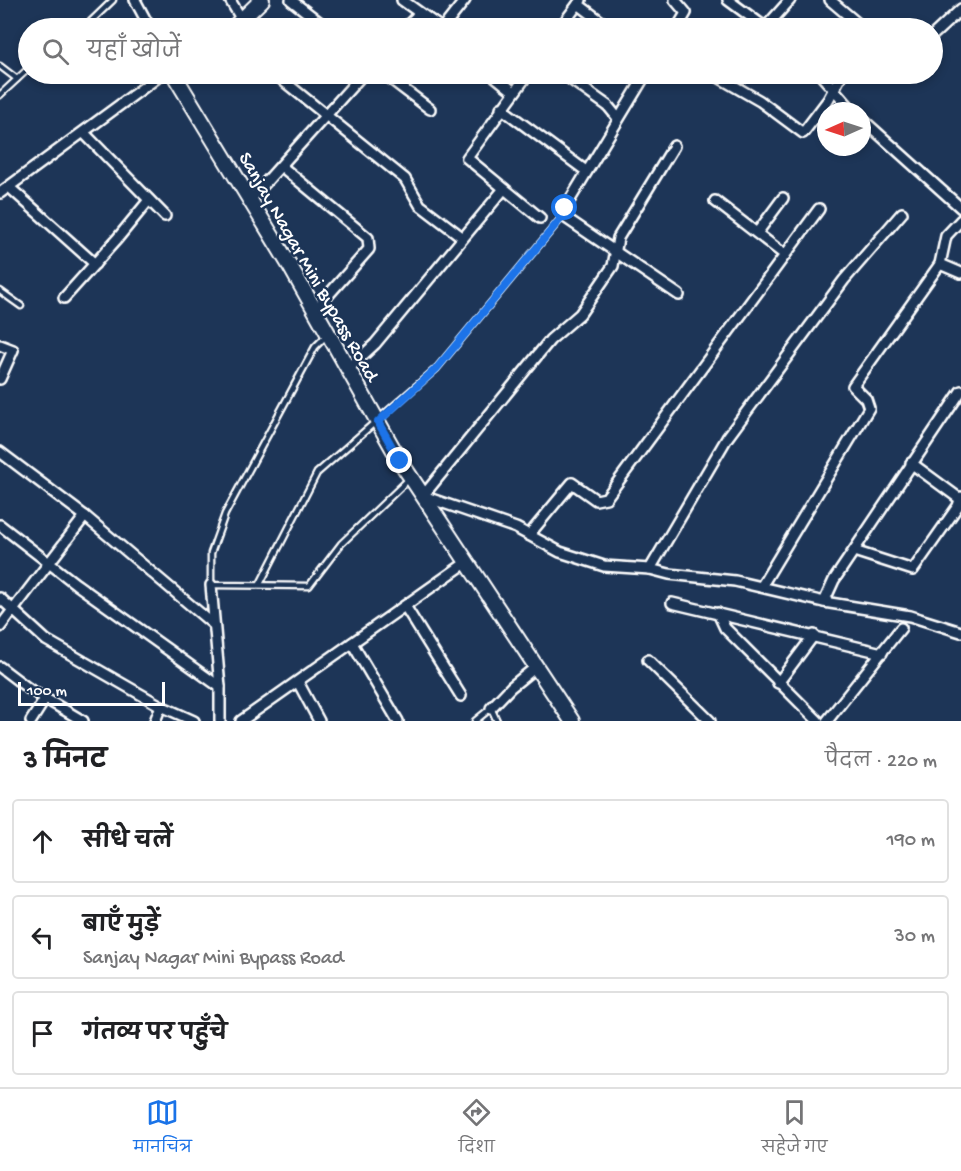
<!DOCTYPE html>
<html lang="hi">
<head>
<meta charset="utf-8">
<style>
	body { margin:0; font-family:"Gochi Hand","Playpen Sans Deva",sans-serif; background:#f2f2f2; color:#202124 }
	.compass { position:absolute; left:817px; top:102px; width:54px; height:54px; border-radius:50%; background:#fff; box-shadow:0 3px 9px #0003; rotate:267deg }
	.scale { position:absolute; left:18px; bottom:15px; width:147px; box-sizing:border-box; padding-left:6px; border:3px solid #fff; border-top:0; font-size:16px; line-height:21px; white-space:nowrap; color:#fff; -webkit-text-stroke:4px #1d3557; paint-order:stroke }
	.stop { position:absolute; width:18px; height:18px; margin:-14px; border:4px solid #1a73e8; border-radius:50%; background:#fff }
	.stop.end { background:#1a73e8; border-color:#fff; box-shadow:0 2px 6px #0008 }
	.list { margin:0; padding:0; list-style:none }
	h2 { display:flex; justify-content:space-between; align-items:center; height:78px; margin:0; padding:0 24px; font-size:26px }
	h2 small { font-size:20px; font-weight:400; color:#757577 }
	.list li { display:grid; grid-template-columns:39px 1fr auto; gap:18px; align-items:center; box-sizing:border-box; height:84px; margin:0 12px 12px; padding:0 12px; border:2px solid #e0e0e0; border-radius:6px }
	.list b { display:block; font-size:22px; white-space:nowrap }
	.list p { margin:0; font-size:20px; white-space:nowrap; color:#757577 }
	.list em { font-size:20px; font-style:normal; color:#757577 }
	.icon { flex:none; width:33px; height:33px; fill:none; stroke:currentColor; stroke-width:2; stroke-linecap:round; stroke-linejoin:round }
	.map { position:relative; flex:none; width:961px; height:721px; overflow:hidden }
	.search { position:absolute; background:#fff; box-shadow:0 3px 9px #0003; left:18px; right:18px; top:18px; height:66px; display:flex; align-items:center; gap:15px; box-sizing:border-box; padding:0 21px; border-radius:33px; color:#757577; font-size:22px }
	.sheet { height:366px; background:#fff }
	nav { display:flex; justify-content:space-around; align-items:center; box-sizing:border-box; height:84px; border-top:2px solid #e0e0e0; background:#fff; font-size:16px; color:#757577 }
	nav a { display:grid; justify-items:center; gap:3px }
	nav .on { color:#1a73e8 }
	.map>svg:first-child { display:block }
</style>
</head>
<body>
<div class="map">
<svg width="961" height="721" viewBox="0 0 961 721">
	<rect width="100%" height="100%" fill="#1d3557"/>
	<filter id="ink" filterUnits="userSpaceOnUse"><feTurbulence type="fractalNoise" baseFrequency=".0167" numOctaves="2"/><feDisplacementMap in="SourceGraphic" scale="12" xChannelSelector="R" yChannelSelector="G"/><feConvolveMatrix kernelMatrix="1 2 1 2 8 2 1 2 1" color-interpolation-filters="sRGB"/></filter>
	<g filter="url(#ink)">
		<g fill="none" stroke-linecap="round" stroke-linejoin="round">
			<g stroke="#fff" stroke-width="9">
				<g id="lane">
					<polyline points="84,28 113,0"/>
					<polyline points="0,66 17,79"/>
					<polyline points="0,95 28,69"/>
					<polyline points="0,291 21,306"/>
					<polyline points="327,335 315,347 225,514 211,553 211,585 309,586 341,544 409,479"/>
					<polyline points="260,584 317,473 437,368 563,216"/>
					<polyline points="475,721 491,708 497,721"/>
				</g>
			</g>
			<g stroke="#fff" stroke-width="14">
				<g id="street">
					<polyline points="135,0 150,28"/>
					<polyline points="230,0 242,20"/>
					<polyline points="291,0 327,28"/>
					<polyline points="402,0 441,28"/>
					<polyline points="675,0 686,13 677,28"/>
					<polyline points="728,0 766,28"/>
					<polyline points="830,0 863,28"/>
					<polyline points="578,4 610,28"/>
					<polyline points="405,28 419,14"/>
					<polyline points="443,28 465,0"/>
					<polyline points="560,28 581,0"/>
					<polyline points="765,28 790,0"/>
					<polyline points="932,36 961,9"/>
					<polyline points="275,74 405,179 420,205 462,237"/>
					<polyline points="384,74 430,109"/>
					<polyline points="492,74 513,91"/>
					<polyline points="528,74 467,158 540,218"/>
					<polyline points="563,74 608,106 617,117"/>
					<polyline points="646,74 565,208 563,216 679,295"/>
					<polyline points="713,74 760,101 803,133 828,100 842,74"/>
					<polyline points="820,74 853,111"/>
					<polyline points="501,108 586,171"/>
					<polyline points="862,119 961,208"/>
					<polyline points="84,133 165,216"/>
					<polyline points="674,146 618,238 613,266 580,314 550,340 423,496 516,528 560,552 604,566 650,569 669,574 735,581 824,602 910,616 961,632"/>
					<polyline points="281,166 368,238 369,249 315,310"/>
					<polyline points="9,187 95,264"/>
					<polyline points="0,193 162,74"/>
					<polyline points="250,200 363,74"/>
					<polyline points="715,201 785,255"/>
					<polyline points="757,233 783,198"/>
					<polyline points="940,264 961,273"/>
					<polyline points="64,298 117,239 149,200"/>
					<polyline points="0,345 13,350 0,379"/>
					<polyline points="348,369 375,344 503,190"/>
					<polyline points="0,452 85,516 214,625"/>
					<polyline points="911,463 960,499"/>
					<polyline points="0,525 76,584 220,687"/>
					<polyline points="529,535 572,483 596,500 606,498 819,209"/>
					<polyline points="854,551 913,570 958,506 961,497"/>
					<polyline points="650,569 727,438 844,280 902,213"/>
					<polyline points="211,585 220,687 220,721"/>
					<polyline points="761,587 869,408 866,399 853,386 940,264 946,236 961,220"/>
					<polyline points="0,598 46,640 161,706 194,721"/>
					<polyline points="824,602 834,580 961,391"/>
					<polyline points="672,603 882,653"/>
					<polyline points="405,606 461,696"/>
					<polyline points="718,613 725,628 818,721"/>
					<polyline points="0,627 85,516"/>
					<polyline points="352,643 398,721"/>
					<polyline points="648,660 710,721"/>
					<polyline points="0,667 29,689 83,721"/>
					<polyline points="298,682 319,721"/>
					<polyline points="778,683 814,635"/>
					<polyline points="491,708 511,687 537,666"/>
					<polyline points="31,721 45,699"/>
					<polyline points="155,721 161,706"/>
					<polyline points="241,721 467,562"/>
					<polyline points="827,721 901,628"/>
				</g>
			</g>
			<g stroke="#fff" stroke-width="18">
				<g id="secondary">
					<polyline points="233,28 262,0"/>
					<polyline points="181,74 176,78 290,266 400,461 572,721"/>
				</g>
			</g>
			<use href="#lane" stroke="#1d3557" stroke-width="4.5"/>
			<use href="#street" stroke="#1d3557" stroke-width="9"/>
			<use href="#secondary" stroke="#1d3557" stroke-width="14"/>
		</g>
	</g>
	<g fill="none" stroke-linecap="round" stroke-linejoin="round" filter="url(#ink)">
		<polyline stroke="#1a73e8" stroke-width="8" points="400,461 378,422 437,368 563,216 565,208"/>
	</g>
	<g text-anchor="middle" stroke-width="5" stroke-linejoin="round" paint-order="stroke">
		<g font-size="20" fill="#fff" stroke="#1d3557">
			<text transform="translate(310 266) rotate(60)" y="7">Sanjay Nagar Mini Bypass Road</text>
		</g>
	</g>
</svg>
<svg class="compass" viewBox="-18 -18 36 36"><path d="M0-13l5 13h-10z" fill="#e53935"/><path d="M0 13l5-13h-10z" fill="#757577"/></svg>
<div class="scale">100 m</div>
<div class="stop" style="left:565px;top:208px"></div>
<div class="stop end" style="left:400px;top:461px"></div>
<div class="search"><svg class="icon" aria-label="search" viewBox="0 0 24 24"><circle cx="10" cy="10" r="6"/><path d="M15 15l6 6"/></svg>यहाँ खोजें</div>
</div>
<section class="sheet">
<h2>3 मिनट<small>पैदल · 220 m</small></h2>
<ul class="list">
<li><svg class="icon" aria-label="ahead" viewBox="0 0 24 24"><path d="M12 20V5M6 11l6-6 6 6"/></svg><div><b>सीधे चलें</b></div><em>190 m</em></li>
<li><svg class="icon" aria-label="left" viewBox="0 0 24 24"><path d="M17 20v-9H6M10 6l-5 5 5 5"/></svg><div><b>बाएँ मुड़ें</b><p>Sanjay Nagar Mini Bypass Road</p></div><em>30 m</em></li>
<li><svg class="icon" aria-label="arrive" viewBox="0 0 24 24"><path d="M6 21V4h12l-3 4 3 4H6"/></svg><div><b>गंतव्य पर पहुँचे</b></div></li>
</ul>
</section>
<nav>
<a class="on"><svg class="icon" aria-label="map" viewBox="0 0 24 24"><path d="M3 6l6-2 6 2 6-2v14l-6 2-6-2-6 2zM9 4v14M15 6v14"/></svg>मानचित्र</a>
<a><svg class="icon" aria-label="directions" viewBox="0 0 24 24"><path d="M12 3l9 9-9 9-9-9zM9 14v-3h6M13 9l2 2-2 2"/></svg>दिशा</a>
<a><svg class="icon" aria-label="saved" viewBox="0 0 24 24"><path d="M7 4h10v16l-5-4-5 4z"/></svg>सहेजे गए</a>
</nav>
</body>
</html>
